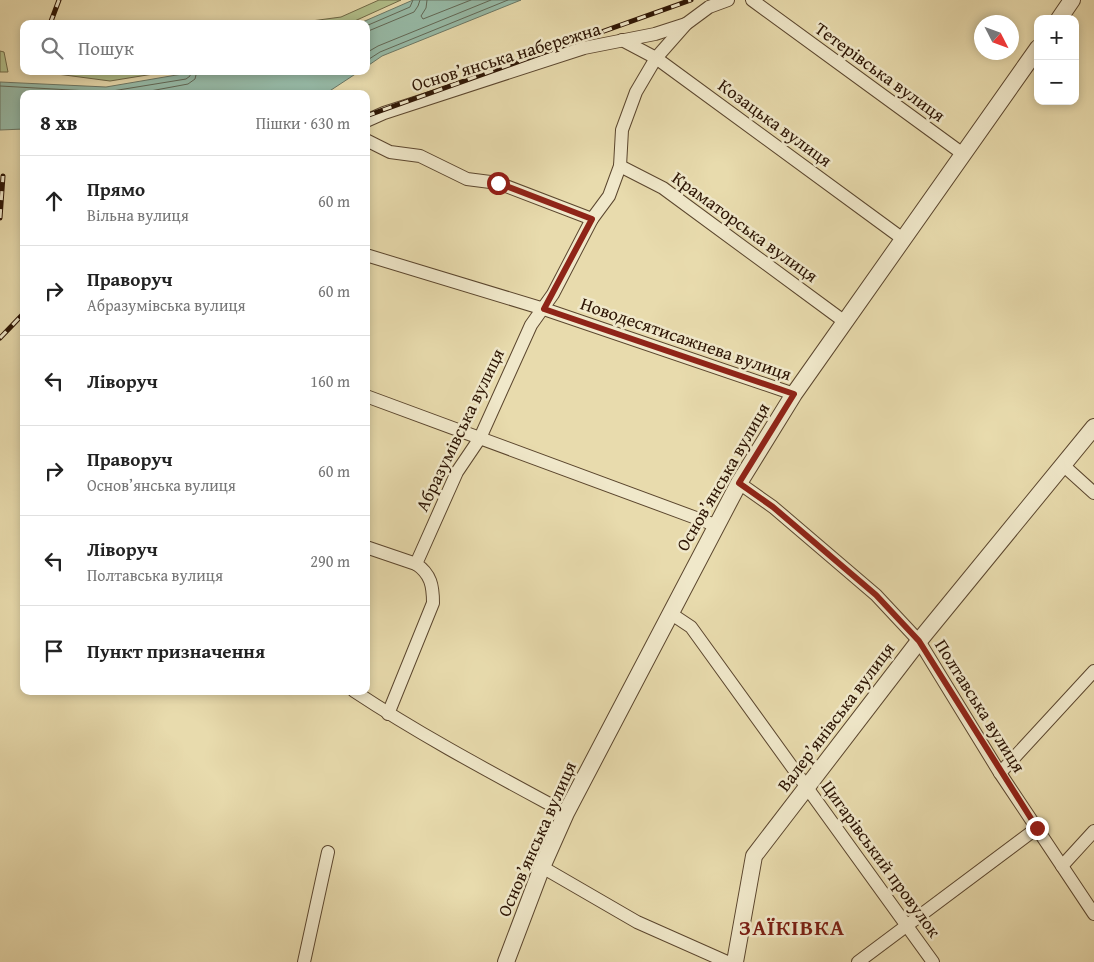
<!DOCTYPE html>
<html lang="uk">
<head>
<meta charset="utf-8">
<style>
	body { margin:0; font-family:"Gentium Book Plus",serif; background:#f6f6f6; color:#222 }
	.controls { position:absolute; right:15px; top:15px; display:grid; overflow:hidden; border-radius:10px; box-shadow:0 2px 8px #0003 }
	.controls button { width:45px; height:45px; display:grid; place-items:center; padding:0; border:0; border-bottom:1px solid #e0e0e0; background:#fff; color:#222; font:25px sans-serif }
	.compass { position:absolute; left:974px; top:15px; width:45px; height:45px; border-radius:50%; background:#fff; box-shadow:0 2px 8px #0003; rotate:132deg }
	.stop { position:absolute; width:15px; height:15px; margin:-11px; border:4px solid #8f2418; border-radius:50%; background:#fff }
	.stop.end { background:#8f2418; border-color:#fff; box-shadow:0 1px 5px #0008 }
	.list { margin:0; padding:0; list-style:none }
	h2 { display:flex; justify-content:space-between; align-items:center; height:65px; margin:0; padding:0 20px; font-size:21px }
	h2 small { font-size:16px; font-weight:400; color:#767676 }
	.list li { display:grid; grid-template-columns:32px 1fr auto; gap:15px; align-items:center; box-sizing:border-box; height:90px; padding:0 20px; border-top:1px solid #e0e0e0 }
	.list b { display:block; font-size:19px; white-space:nowrap }
	.list p { margin:0; font-size:16px; white-space:nowrap; color:#767676 }
	.list em { font-size:16px; font-style:normal; color:#767676 }
	.icon { flex:none; width:28px; height:28px; fill:none; stroke:currentColor; stroke-width:2; stroke-linecap:round; stroke-linejoin:round }
	.map { position:relative; flex:none; width:1094px; height:962px; overflow:hidden }
	.search { position:absolute; background:#fff; box-shadow:0 2px 8px #0003; left:20px; top:20px; width:350px; height:55px; display:flex; align-items:center; gap:12px; box-sizing:border-box; padding:0 18px; border-radius:10px; color:#767676; font-size:19px }
	.panel { position:absolute; background:#fff; box-shadow:0 2px 8px #0003; left:20px; top:90px; width:350px; height:605px; border-radius:10px }
	.map>svg:first-child { display:block }
</style>
</head>
<body>
<div class="map">
<svg width="1094" height="962" viewBox="0 0 1094 962">
	<rect width="100%" height="100%" fill="#e8dbad"/>
	<filter id="stains"><feTurbulence type="fractalNoise" baseFrequency=".004" numOctaves="4"/><feColorMatrix values="0 0 0 0 .2 0 0 0 0 .09 0 0 0 0 .02 0 0 0 .5 -.17"/></filter>
	<radialGradient id="worn" r=".72"><stop offset=".6" stop-color="#630" stop-opacity="0"/><stop offset="1" stop-color="#630" stop-opacity=".3"/></radialGradient>
	<g fill="#b3c18c" stroke="#706a48">
		<polygon points="379,0 401,0 348,24 289,24 341,17"/>
		<polygon points="0,51 4,52 8,72 0,72"/>
		<polygon points="57,71 172,71 110,81 57,74"/>
	</g>
	<g fill="#97bba8" stroke="#6c7866">
		<polygon points="413,0 521,0 382,56 366,67 366,24 358,24"/>
		<polygon points="200,71 360,71 325,94 24,94 24,129 0,130 0,82 106,87"/>
	</g>
	<g fill="none" stroke-linecap="round" stroke-linejoin="round">
		<g stroke="#626856" stroke-width="1">
			<polyline points="427,0 426,8 421,16 423,19 471,0"/>
			<polyline points="366,26 410,7 413,0"/>
			<polyline points="366,32 414,12 418,6 420,0"/>
			<polyline points="366,53 378,46 491,0"/>
			<polyline points="366,61 380,52 508,0"/>
			<polyline points="0,86 106,92 186,79 190,76 191,71"/>
			<polyline points="134,94 188,84 195,79 197,71"/>
		</g>
		<g stroke="#5b462e" stroke-width="14">
			<g id="minor">
				<polyline points="752,0 963,154"/>
				<polyline points="622,40 656,58 903,239"/>
				<polyline points="366,121 384,113 584,48 655,34 686,24"/>
				<polyline points="366,140 390,152 420,156 467,179 498,183 592,219"/>
				<polyline points="620,166 663,188 845,322"/>
				<polyline points="366,255 544,309 794,394"/>
				<polyline points="366,396 715,525"/>
				<polyline points="1063,465 1094,493"/>
				<polyline points="739,483 773,507 876,595 919,641 1000,773 1094,914"/>
				<polyline points="366,547 416,564"/>
				<polyline points="670,613 691,627 933,962"/>
				<path d="M 354,691 C 422,736 494,774 566,813"/>
				<path d="M 388,714 L 433,603 C 433,586 431,574 416,564 L 457,472 L 480,438 L 531,325 L 553,294 L 592,219 L 609,196 L 620,166 L 622,130 L 636,92 L 656,58 L 686,24 L 709,7 L 728,0"/>
				<polyline points="1000,773 1094,671"/>
				<polyline points="1062,866 1094,831"/>
				<polyline points="542,867 637,922 727,962"/>
				<polyline points="304,962 328,852"/>
				<polyline points="858,962 1037,828"/>
			</g>
		</g>
		<g stroke="#5b462e" stroke-width="18">
			<g id="tertiary">
				<polyline points="1059,19 1072,0"/>
				<polyline points="506,962 542,867 566,813 739,483 794,394 1038,48"/>
				<polyline points="735,962 754,856 919,641 1094,427"/>
			</g>
		</g>
		<use href="#minor" stroke="#f0e8ca" stroke-width="12"/>
		<use href="#tertiary" stroke="#f0e8ca" stroke-width="16"/>
		<g stroke="#2c1403" stroke-width="5">
			<g id="rail">
				<polyline points="50,24 59,0"/>
				<polyline points="366,116 691,0"/>
				<polyline points="0,218 3,176"/>
				<polyline points="0,338 24,313"/>
			</g>
		</g>
		<use href="#rail" stroke="#f0e8ca" stroke-width="3" stroke-dasharray="9" stroke-linecap="butt"/>
	</g>
	<g fill="none" stroke-linecap="round" stroke-linejoin="round">
		<polyline stroke="#8f2418" stroke-width="6" points="498,183 592,219 544,309 794,394 739,483 773,507 876,595 919,641 1037,828"/>
	</g>
	<g text-anchor="middle" stroke-width="5" stroke-linejoin="round" paint-order="stroke">
		<g font-size="18" fill="#2c1403" stroke="#f0e8ca">
			<text transform="translate(506 57) rotate(-17)" y="6">Основ’янська набережна</text>
			<text transform="translate(880 72) rotate(36)" y="6">Тетерівська вулиця</text>
			<text transform="translate(775 123) rotate(36)" y="6">Козацька вулиця</text>
			<text transform="translate(745 227) rotate(36)" y="6">Краматорська вулиця</text>
			<text transform="translate(686 339) rotate(19)" y="6">Новодесятисажнева вулиця</text>
			<text transform="translate(460 430) rotate(-64)" y="6">Абразумівська вулиця</text>
			<text transform="translate(723 477) rotate(-60)" y="6">Основ’янська вулиця</text>
			<text transform="translate(980 706) rotate(58)" y="6">Полтавська вулиця</text>
			<text transform="translate(836 717) rotate(-53)" y="6">Валер’янівська вулиця</text>
			<text transform="translate(537 839) rotate(-66)" y="6">Основ’янська вулиця</text>
			<text transform="translate(881 859) rotate(54)" y="6">Цигарівський провулок</text>
		</g>
		<g font-size="22" font-weight="bold" letter-spacing="1" fill="#7a1f14" stroke="#f0e8ca">
			<text x="792" y="935">ЗАЇКІВКА</text>
		</g>
	</g>
	<rect width="100%" height="100%" filter="url(#stains)"/>
	<rect width="100%" height="100%" fill="url(#worn)"/>
</svg>
<div class="controls">
<button>+</button>
<button>−</button>
</div>
<svg class="compass" viewBox="-18 -18 36 36"><path d="M0-13l5 13h-10z" fill="#e53935"/><path d="M0 13l5-13h-10z" fill="#767676"/></svg>
<div class="stop" style="left:498px;top:183px"></div>
<div class="stop end" style="left:1037px;top:828px"></div>
<div class="search"><svg class="icon" aria-label="search" viewBox="0 0 24 24"><circle cx="10" cy="10" r="6"/><path d="M15 15l6 6"/></svg>Пошук</div>
<section class="panel">
<h2>8 хв<small>Пішки · 630 m</small></h2>
<ul class="list">
<li><svg class="icon" aria-label="ahead" viewBox="0 0 24 24"><path d="M12 20V5M6 11l6-6 6 6"/></svg><div><b>Прямо</b><p>Вільна вулиця</p></div><em>60 m</em></li>
<li><svg class="icon" aria-label="right" viewBox="0 0 24 24"><path d="M7 20v-9h11M14 6l5 5-5 5"/></svg><div><b>Праворуч</b><p>Абразумівська вулиця</p></div><em>60 m</em></li>
<li><svg class="icon" aria-label="left" viewBox="0 0 24 24"><path d="M17 20v-9H6M10 6l-5 5 5 5"/></svg><div><b>Ліворуч</b></div><em>160 m</em></li>
<li><svg class="icon" aria-label="right" viewBox="0 0 24 24"><path d="M7 20v-9h11M14 6l5 5-5 5"/></svg><div><b>Праворуч</b><p>Основ’янська вулиця</p></div><em>60 m</em></li>
<li><svg class="icon" aria-label="left" viewBox="0 0 24 24"><path d="M17 20v-9H6M10 6l-5 5 5 5"/></svg><div><b>Ліворуч</b><p>Полтавська вулиця</p></div><em>290 m</em></li>
<li><svg class="icon" aria-label="arrive" viewBox="0 0 24 24"><path d="M6 21V4h12l-3 4 3 4H6"/></svg><div><b>Пункт призначення</b></div></li>
</ul>
</section>
</div>
</body>
</html>
